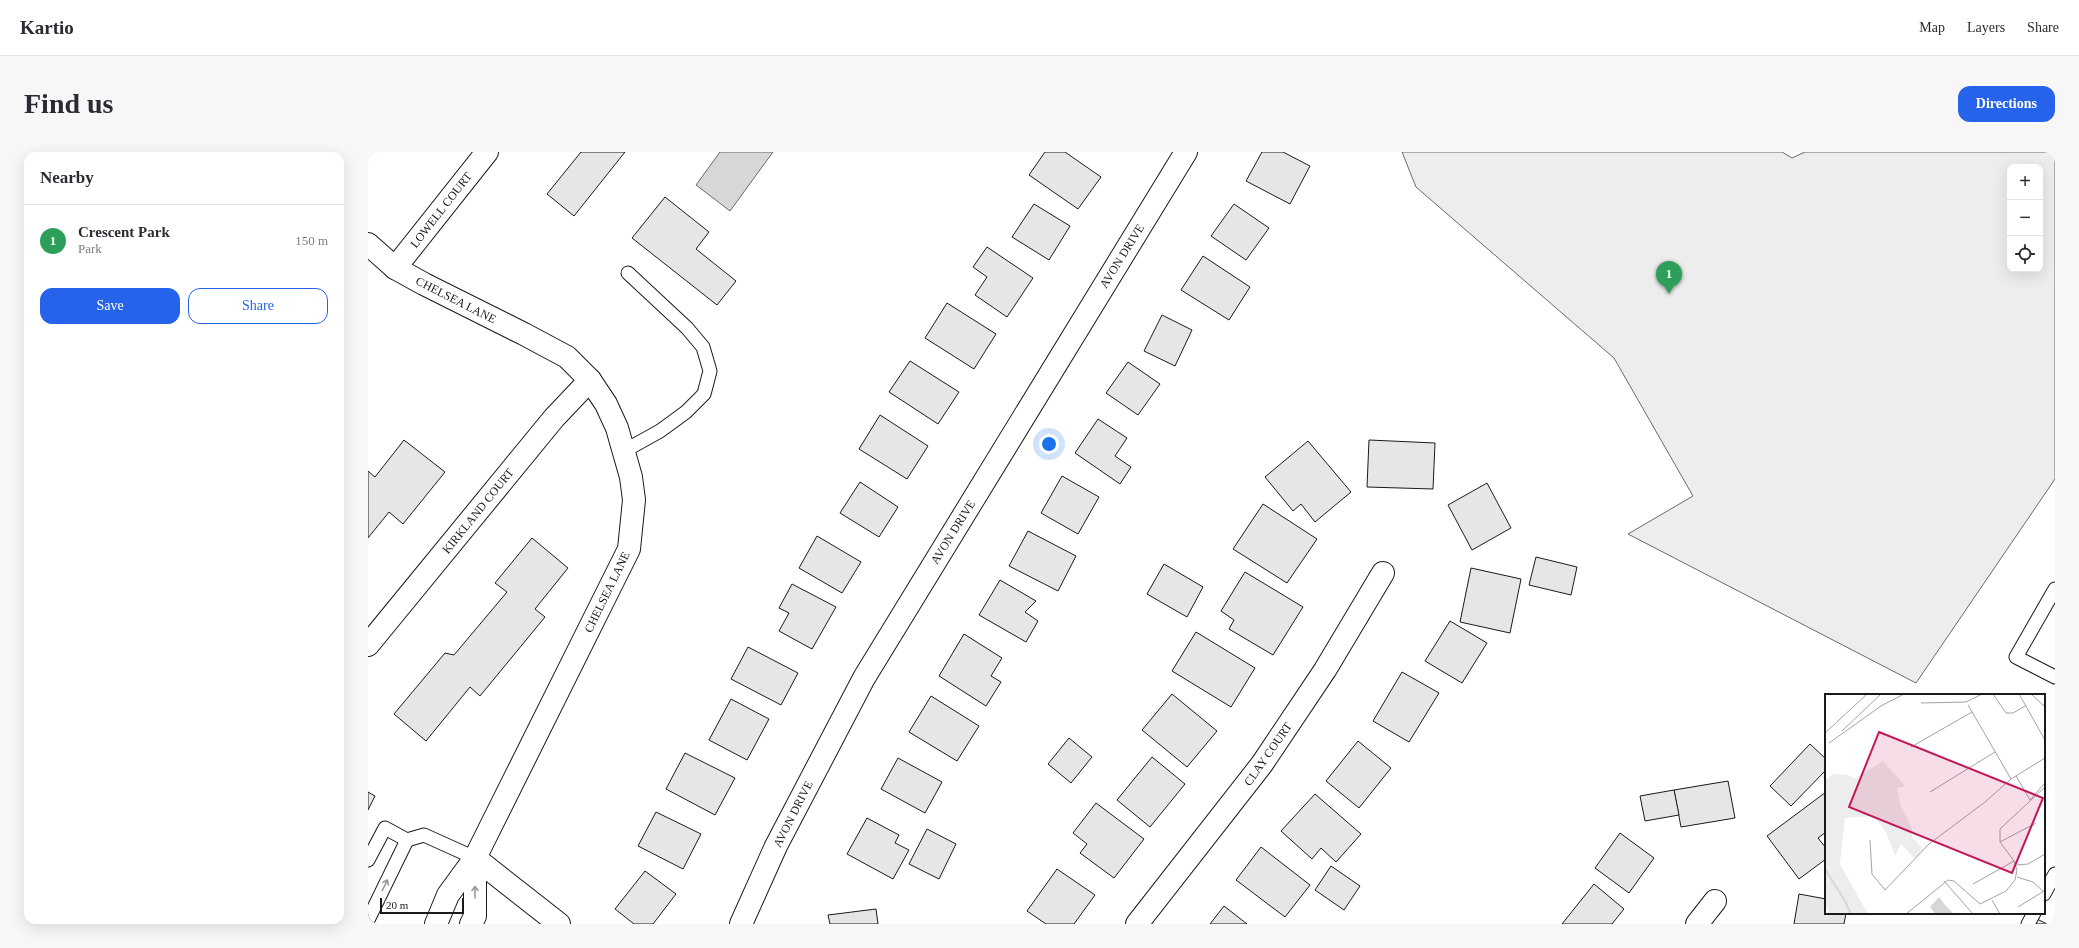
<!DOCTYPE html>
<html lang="en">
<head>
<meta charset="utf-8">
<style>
	body { margin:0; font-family:"Times New Roman",serif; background:#f7f7f7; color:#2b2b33 }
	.controls { position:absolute; right:12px; top:12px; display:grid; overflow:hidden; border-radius:8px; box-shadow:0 4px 16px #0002 }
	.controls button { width:36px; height:36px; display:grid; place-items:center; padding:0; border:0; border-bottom:1px solid #e1e1e2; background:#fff; color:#2b2b33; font:20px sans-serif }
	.scale { position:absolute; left:12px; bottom:10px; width:84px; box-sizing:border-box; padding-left:4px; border:2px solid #1a1a1a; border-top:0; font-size:11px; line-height:14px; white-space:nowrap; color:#1a1a1a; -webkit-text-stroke:3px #fff; paint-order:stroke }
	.you { position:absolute; left:681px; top:292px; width:14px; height:14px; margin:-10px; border:3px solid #fff; border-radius:50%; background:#1a73e8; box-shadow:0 0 0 6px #1a73e833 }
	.badge { display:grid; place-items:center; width:26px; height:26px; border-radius:50%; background:#2563eb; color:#fff; font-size:13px; font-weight:700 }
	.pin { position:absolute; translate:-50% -33px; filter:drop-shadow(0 1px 2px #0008) }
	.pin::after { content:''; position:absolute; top:21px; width:14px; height:12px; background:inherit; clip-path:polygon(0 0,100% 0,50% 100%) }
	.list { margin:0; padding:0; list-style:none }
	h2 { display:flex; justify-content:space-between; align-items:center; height:52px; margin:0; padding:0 16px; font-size:17px }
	h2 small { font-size:13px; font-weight:400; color:#7c7c81 }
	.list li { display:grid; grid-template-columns:26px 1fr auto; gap:12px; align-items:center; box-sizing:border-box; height:72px; padding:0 16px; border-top:1px solid #e1e1e2 }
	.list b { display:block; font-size:15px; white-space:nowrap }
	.list p { margin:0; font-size:13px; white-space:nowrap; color:#7c7c81 }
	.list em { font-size:13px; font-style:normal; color:#7c7c81 }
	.actions { display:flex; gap:8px; padding:12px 16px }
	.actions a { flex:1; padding:9px 0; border:1px solid #2563eb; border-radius:12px; text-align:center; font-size:14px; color:#2563eb }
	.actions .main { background:#2563eb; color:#fff }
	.icon { flex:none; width:22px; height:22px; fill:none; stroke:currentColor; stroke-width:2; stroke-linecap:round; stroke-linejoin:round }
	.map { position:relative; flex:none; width:1687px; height:772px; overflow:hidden; border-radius:12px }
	header { display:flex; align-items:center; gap:24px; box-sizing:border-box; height:56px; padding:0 20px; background:#fff; border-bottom:1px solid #e1e1e2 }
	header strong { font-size:19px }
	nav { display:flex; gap:22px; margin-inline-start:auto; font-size:14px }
	.intro { display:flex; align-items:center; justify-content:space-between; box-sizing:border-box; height:96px; padding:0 24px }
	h1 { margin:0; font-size:28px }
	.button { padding:10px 18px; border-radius:12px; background:#2563eb; color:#fff; font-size:14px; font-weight:700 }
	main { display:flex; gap:24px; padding:0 24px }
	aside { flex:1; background:#fff; border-radius:12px; box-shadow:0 4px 16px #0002 }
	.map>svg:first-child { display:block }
</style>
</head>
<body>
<header>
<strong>Kartio</strong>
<nav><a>Map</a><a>Layers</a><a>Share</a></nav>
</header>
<div class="intro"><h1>Find us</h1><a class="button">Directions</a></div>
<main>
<aside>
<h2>Nearby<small></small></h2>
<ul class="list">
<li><span class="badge" style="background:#2e9e5b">1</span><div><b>Crescent Park</b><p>Park</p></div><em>150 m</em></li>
</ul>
<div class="actions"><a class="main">Save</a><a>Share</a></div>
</aside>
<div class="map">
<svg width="1687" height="772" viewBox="0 0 1687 772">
	<rect width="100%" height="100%" fill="#fff"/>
	<path fill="#ededed" stroke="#6a6a6a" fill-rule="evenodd" d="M 1034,0 L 1414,0 L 1424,6 L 1437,0 L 1687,0 L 1687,327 L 1548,531 L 1260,382 L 1325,344 L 1246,206 L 1048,35 ZM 1642,15 L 1672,15 L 1672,117 L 1642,117 Z"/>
	<polygon fill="#d7d7d7" stroke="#6a6a6a" points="352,0 405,0 362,59 328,33"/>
	<g fill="#e6e6e6" stroke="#1a1a1a">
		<polygon points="213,0 257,0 206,64 179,42"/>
		<polygon points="677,0 697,0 733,25 710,57 661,23"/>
		<polygon points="894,0 915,0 942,14 922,52 878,29"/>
		<polygon points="297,45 341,80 328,97 368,129 349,153 264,86"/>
		<polygon points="666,52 702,74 681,108 644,85"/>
		<polygon points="866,52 901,76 878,108 843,84"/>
		<polygon points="619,95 665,126 639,165 607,143 619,125 605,115"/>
		<polygon points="835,104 882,135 861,168 813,138"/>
		<polygon points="579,151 628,182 606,217 557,186"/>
		<polygon points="794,163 824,178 807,214 776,199"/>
		<polygon points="542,209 591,240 570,272 521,240"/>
		<polygon points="760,210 792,232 770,263 738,241"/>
		<polygon points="512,263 560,294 539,327 491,297"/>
		<polygon points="730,267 759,286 747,304 763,315 752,332 707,301"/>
		<polygon points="36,288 77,320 35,372 21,360 0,386 0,319 7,325"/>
		<polygon points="1001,288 1067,291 1065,337 999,335"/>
		<polygon points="940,289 983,340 947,370 933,352 925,359 897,325"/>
		<polygon points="694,324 731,345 710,382 673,361"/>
		<polygon points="492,330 530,355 511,385 472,361"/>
		<polygon points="1119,331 1143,376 1104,398 1080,353"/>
		<polygon points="895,352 949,387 919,431 865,397"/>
		<polygon points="660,379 708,404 690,439 641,414"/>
		<polygon points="449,384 493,410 474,441 431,416"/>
		<polygon points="164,386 200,416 167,457 177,465 112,544 102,535 58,589 26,562 77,501 86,503 139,440 127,431"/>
		<polygon points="1168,405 1209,415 1203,443 1161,433"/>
		<polygon points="796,412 835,435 819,465 779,442"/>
		<polygon points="1103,416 1153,427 1142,481 1092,470"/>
		<polygon points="877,420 935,455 905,503 861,477 866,468 853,459"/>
		<polygon points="632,428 668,449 657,460 670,469 658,490 611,463"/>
		<polygon points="424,432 468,455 444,497 411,479 421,461 411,456"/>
		<polygon points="1082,469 1119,491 1094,531 1057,509"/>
		<polygon points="828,480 887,516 863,555 804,519"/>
		<polygon points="596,482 634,506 623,524 633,530 618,554 571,524"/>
		<polygon points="380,495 430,521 413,553 363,527"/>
		<polygon points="1034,520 1071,541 1041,590 1005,569"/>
		<polygon points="804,542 849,579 819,615 774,578"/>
		<polygon points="563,544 611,574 589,609 541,580"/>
		<polygon points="363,547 401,567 379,608 341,588"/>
		<polygon points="701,586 724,605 703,631 680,612"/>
		<polygon points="990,589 1023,616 991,656 958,629"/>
		<polygon points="1442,592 1458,607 1458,618 1423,654 1402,634"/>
		<polygon points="317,601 367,626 347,663 298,637"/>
		<polygon points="784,605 817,632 782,675 749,648"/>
		<polygon points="530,606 574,630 557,661 513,637"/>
		<polygon points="1360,629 1367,666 1313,675 1306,638"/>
		<polygon points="1306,638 1311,663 1277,669 1272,644"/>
		<polygon points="0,640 7,644 0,658"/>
		<polygon points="1458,640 1458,680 1450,686 1458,696 1458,707 1431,727 1399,684"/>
		<polygon points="947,642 993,682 968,710 953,696 944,707 913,679"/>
		<polygon points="728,651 776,687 746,726 712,701 719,692 705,681"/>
		<polygon points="288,660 333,682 315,717 270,694"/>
		<polygon points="499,666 531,683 527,691 541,698 525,727 479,702"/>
		<polygon points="559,677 588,692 571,727 541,712"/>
		<polygon points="1252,681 1286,706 1261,741 1227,716"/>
		<polygon points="893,695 942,733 917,765 868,728"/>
		<polygon points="963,714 992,734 976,758 947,738"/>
		<polygon points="689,717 727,743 706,772 678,772 659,759"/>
		<polygon points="277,719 308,742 285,772 266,772 247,757"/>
		<polygon points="1226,732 1256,757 1244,772 1194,772"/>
		<polygon points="1431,742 1458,747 1458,761 1478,761 1476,772 1426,772"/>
		<polygon points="856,754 879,772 842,772"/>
		<polygon points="508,757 510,772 462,772 460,763"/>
		<polygon points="1669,767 1679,772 1667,772"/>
	</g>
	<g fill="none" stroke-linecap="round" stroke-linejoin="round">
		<g stroke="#1a1a1a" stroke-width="15">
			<g id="service">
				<polyline points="256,299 292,279 318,260 336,242 342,219 335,195 319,176 260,121"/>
				<polyline points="1687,437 1648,505 1687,525"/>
				<polyline points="0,708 17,676 39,688 56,683 107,706"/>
				<polyline points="1676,742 1687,722"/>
				<polyline points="0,768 39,688"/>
				<polyline points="1660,772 1666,761"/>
			</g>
		</g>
		<g stroke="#1a1a1a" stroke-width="24">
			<g id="minor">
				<polyline points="0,92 27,116 56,132 156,182 199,205 222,228 238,252 249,276 263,325 266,348 261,397 107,706 80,743 68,772"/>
				<polyline points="27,116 119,0"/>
				<polyline points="0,493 186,266 222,228"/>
				<polyline points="107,706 191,772"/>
				<polyline points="103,772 107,764 107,706"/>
				<polyline points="373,772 408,694 496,526 818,0"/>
				<polyline points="769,772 894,612 957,518 1015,421"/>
				<polyline points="1329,772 1347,749"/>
			</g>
		</g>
		<use href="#service" stroke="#fff" stroke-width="13"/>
		<use href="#minor" stroke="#fff" stroke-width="22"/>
	</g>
	<defs><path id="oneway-shaft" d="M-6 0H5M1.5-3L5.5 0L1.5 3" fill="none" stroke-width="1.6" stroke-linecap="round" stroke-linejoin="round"/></defs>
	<g stroke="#989898">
		<use href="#oneway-shaft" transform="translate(17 733) rotate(-64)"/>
		<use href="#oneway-shaft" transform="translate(107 740) rotate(-90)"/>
	</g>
	<g text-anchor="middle" stroke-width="3" stroke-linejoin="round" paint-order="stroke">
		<g font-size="12" fill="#1a1a1a" stroke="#fff">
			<text transform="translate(73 58) rotate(-52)" y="4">LOWELL COURT</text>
			<text transform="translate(754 104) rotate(-58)" y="4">AVON DRIVE</text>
			<text transform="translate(88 148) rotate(27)" y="4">CHELSEA LANE</text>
			<text transform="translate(110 359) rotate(-51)" y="4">KIRKLAND COURT</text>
			<text transform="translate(585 380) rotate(-58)" y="4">AVON DRIVE</text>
			<text transform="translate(239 440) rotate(-64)" y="4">CHELSEA LANE</text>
			<text transform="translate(900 602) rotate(-55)" y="4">CLAY COURT</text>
			<text transform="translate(425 662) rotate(-63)" y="4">AVON DRIVE</text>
		</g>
	</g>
	<g transform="translate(1457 542)">
		<rect width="220" height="220" fill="#fff"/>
		<path d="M 58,67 L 80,92 L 72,94 L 75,110 L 87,134 L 87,143 L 98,155 L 90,165 L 76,150 L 70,162 L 61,138 L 49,122 L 20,124 L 15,170 L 43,220 L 4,220 L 0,208 L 0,87 L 8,80 L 23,81 L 30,85 Z" fill="#ededed"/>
		<path d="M 114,203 L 120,211 L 129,220 L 110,220 L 105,213 Z" fill="#d7d7d7"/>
		<path fill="none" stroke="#d7d7d7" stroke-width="2" d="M 0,175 L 20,207 L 26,220"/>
		<path fill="none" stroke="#a3a3a3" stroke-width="1" d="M 168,0 L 181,19 L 188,19 L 200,12M 194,0 L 220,46M 206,0 L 220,13M 96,9 L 141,8 L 157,0M 143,11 L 186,85M 17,37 L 56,0M 0,39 L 42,0M 4,49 L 56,12 L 79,0M 86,53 L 147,18M 191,82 L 205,106M 105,98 L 170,58M 205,106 L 220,89M 45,146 L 47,180 L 60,196 L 104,150 L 160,108 L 186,85 L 220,64M 175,148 L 211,129M 192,171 L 203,170 L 220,160M 192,183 L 208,188 L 219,198M 119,187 L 148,220M 148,190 L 189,167M 167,206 L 175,220M 193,213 L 219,197M 81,220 L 123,186 L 129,187 L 155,210 L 181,197 L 190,186 L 192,176 L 189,167 L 175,148 L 175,135 L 220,93"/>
		<path fill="#c2185b" fill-opacity="0.15" stroke="#c2185b" stroke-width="2" d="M 54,38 L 218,104 L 187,179 L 24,113 Z"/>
		<rect width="220" height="220" fill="none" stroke="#1a1a1a" stroke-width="2"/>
	</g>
</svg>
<div class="controls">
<button>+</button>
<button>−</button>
<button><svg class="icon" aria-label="locate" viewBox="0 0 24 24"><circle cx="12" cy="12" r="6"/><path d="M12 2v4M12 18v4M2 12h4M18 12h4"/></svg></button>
</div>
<div class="scale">20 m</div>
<div class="you"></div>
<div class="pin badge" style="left:1301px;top:142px;background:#2e9e5b">1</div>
</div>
</main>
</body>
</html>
